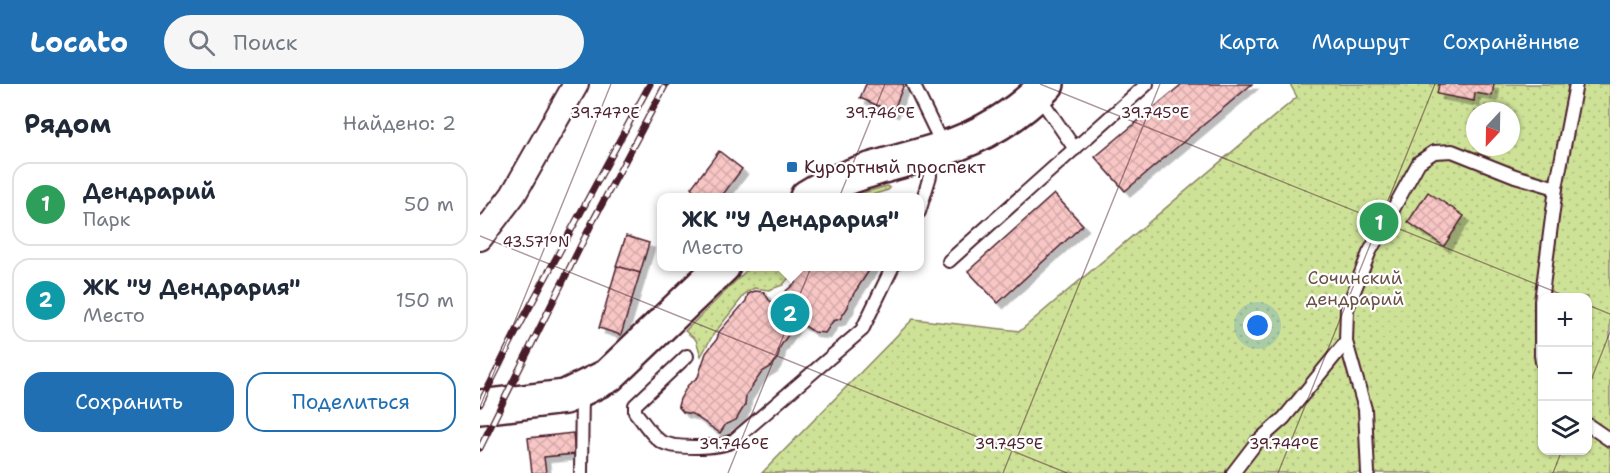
<!DOCTYPE html>
<html lang="ru">
<head>
<meta charset="utf-8">
<style>
	body { margin:0; font-family:"Shantell Sans",sans-serif; background:#f6f6f7; color:#1f2937 }
	.controls { position:absolute; right:18px; bottom:18px; display:grid; overflow:hidden; border-radius:12px; box-shadow:0 2px 4px #0004 }
	.controls button { width:54px; height:54px; display:grid; place-items:center; padding:0; border:0; border-bottom:2px solid #e0e1e3; background:#fff; color:#1f2937; font:30px sans-serif }
	.compass { position:absolute; left:986px; top:18px; width:54px; height:54px; border-radius:50%; background:#fff; box-shadow:0 2px 4px #0004; rotate:202deg }
	.you { position:absolute; left:778px; top:242px; width:21px; height:21px; margin:-15px; border:4px solid #fff; border-radius:50%; background:#1a73e8; box-shadow:0 0 0 9px #1a73e833 }
	.badge { display:grid; place-items:center; width:39px; height:39px; border-radius:50%; background:#1f6fb2; color:#fff; font-size:20px; font-weight:700 }
	.pin { position:absolute; translate:-50% -50%; border:3px solid #fff; box-shadow:0 2px 6px #0006 }
	.popup { position:absolute; left:177px; top:109px; width:267px; height:78px; box-sizing:border-box; display:grid; place-content:center; border-radius:12px; background:#fff; filter:drop-shadow(0 2px 4px #0005); font-size:20px; white-space:nowrap; color:#747a83 }
	.popup b { font-size:22px; color:#1f2937 }
	.popup::after { content:''; position:absolute; left:50%; top:100%; margin-left:-12px; border:12px solid transparent; border-top-color:#fff }
	.list { margin:0; padding:0; list-style:none }
	h2 { display:flex; justify-content:space-between; align-items:center; height:78px; margin:0; padding:0 24px; font-size:26px }
	h2 small { font-size:20px; font-weight:400; color:#747a83 }
	.list li { display:grid; grid-template-columns:39px 1fr auto; gap:18px; align-items:center; box-sizing:border-box; height:84px; margin:0 12px 12px; padding:0 12px; border:2px solid #e0e1e3; border-radius:18px }
	.list b { display:block; font-size:22px; white-space:nowrap }
	.list p { margin:0; font-size:20px; white-space:nowrap; color:#747a83 }
	.list em { font-size:20px; font-style:normal; color:#747a83 }
	.actions { display:flex; gap:12px; padding:18px 24px }
	.actions a { flex:1; padding:14px 0; border:2px solid #1f6fb2; border-radius:18px; text-align:center; font-size:21px; color:#1f6fb2 }
	.actions .main { background:#1f6fb2; color:#fff }
	.icon { flex:none; width:33px; height:33px; fill:none; stroke:currentColor; stroke-width:2; stroke-linecap:round; stroke-linejoin:round }
	.map { position:relative; flex:none; width:1130px; height:389px; overflow:hidden }
	header { display:flex; align-items:center; gap:36px; box-sizing:border-box; height:84px; padding:0 30px; background:#1f6fb2; color:#fff }
	header strong { font-size:28px }
	nav { display:flex; gap:33px; margin-inline-start:auto; font-size:21px }
	.search { width:420px; height:54px; background:#f6f6f7; display:flex; align-items:center; gap:15px; box-sizing:border-box; padding:0 21px; border-radius:33px; color:#747a83; font-size:22px }
	main { display:flex }
	aside { flex:1; background:#fff }
	.map>svg:first-child { display:block }
</style>
</head>
<body>
<header>
<strong>Locato</strong>
<div class="search"><svg class="icon" aria-label="search" viewBox="0 0 24 24"><circle cx="10" cy="10" r="6"/><path d="M15 15l6 6"/></svg>Поиск</div>
<nav><a>Карта</a><a>Маршрут</a><a>Сохранённые</a></nav>
</header>
<main>
<aside>
<h2>Рядом<small>Найдено: 2</small></h2>
<ul class="list">
<li><span class="badge" style="background:#2e9e5b">1</span><div><b>Дендрарий</b><p>Парк</p></div><em>50 m</em></li>
<li><span class="badge" style="background:#0f9aa8">2</span><div><b>ЖК &quot;У Дендрария&quot;</b><p>Место</p></div><em>150 m</em></li>
</ul>
<div class="actions"><a class="main">Сохранить</a><a>Поделиться</a></div>
</aside>
<div class="map">
<svg width="1130" height="389" viewBox="0 0 1130 389">
	<defs>
		<pattern id="green-dots" width="8" height="8" patternUnits="userSpaceOnUse" patternTransform="scale(1.5)"><rect width="8" height="8" fill="#cee297"/><path d="M2 2h.1M6 6h.1" fill="none" stroke="#b2c182" stroke-width="1.8" stroke-linecap="round"/></pattern>
		<pattern id="building-cross-hatch" width="8" height="8" patternUnits="userSpaceOnUse" patternTransform="scale(1.5)"><rect width="8" height="8" fill="#f7c6c5"/><path d="M0 0l8 8M0 8l8-8" fill="none" stroke="#d5aaa9"/></pattern>
		<filter id="shadow"><feDropShadow dx="5.5" dy="5.5" stdDeviation="0" flood-color="#0004"/></filter>
	</defs>
	<rect width="100%" height="100%" fill="#fff"/>
	<filter id="ink" filterUnits="userSpaceOnUse"><feTurbulence type="fractalNoise" baseFrequency=".0167" numOctaves="2"/><feDisplacementMap in="SourceGraphic" scale="12" xChannelSelector="R" yChannelSelector="G"/><feConvolveMatrix kernelMatrix="1 2 1 2 8 2 1 2 1" color-interpolation-filters="sRGB"/></filter>
	<g filter="url(#ink)">
		<g fill="url(#green-dots)" stroke="#8c8061" stroke-width="1.5" fill-rule="evenodd">
			<path d="M 810,0 L 1130,0 L 1130,389 L 282,389 L 433,235 L 540,247 L 817,13 ZM 995,27 L 1031,27 L 1031,63 L 995,63 ZM 1062,213 L 1108,213 L 1108,366 L 1062,366 Z"/>
			<polygon points="407,102 410,104 408,106 385,113 367,113"/>
			<path d="M 270,183 L 319,183 C 314,191 308,193 303,201 L 289,206 L 274,204 L 266,209 L 233,251 L 221,272 L 216,256 L 205,247 Z"/>
		</g>
		<g fill="url(#building-cross-hatch)" stroke="#4a1f2b" stroke-width="1.5" filter="url(#shadow)">
			<polygon points="386,0 424,0 413,28 380,14"/>
			<polygon points="702,0 772,0 645,107 615,73"/>
			<polygon points="959,0 1014,0 1012,12 995,9 994,17 957,10"/>
			<polygon points="239,67 262,85 241,113 224,113 211,104"/>
			<polygon points="948,108 984,132 964,162 928,138"/>
			<polygon points="574,110 603,141 518,219 488,187"/>
			<polygon points="146,152 169,159 160,189 136,182"/>
			<polygon points="137,182 160,189 141,251 119,244"/>
			<polygon points="321,182 392,182 369,217 368,223 360,235 353,237 345,249 334,248 317,237 300,263 298,273 292,282 282,288 266,311 265,321 256,336 246,340 240,349 212,330 203,328 198,322 200,315 208,301 218,293 226,269 237,255 239,248 266,217 268,210 275,207 284,208 289,216 298,222 306,207 315,199"/>
			<polygon points="93,349 95,370 64,373 66,389 52,389 48,354"/>
		</g>
		<g fill="none" stroke-linecap="round" stroke-linejoin="round">
			<g stroke="#4a1f2b" stroke-width="16">
				<g id="lane">
					<polyline points="433,0 464,64"/>
					<polyline points="558,11 595,65"/>
					<polyline points="439,128 450,92 449,71"/>
					<polyline points="469,177 667,0"/>
					<polyline points="866,258 885,325 888,389"/>
					<path d="M 207,272 L 155,321 L 155,328 C 163,337 171,351 180,357 C 195,366 239,364 253,357 L 382,246 L 413,182"/>
					<polyline points="1062,278 1061,271 1061,217 1076,104 1096,0"/>
					<polyline points="1108,341 1130,356"/>
					<polyline points="101,389 102,307"/>
					<polyline points="753,389 776,359 804,334 866,258 867,225 889,169 939,78 954,68 972,67 1035,92 1076,104"/>
				</g>
			</g>
			<g stroke="#4a1f2b" stroke-width="28">
				<polyline id="street" points="0,154 33,111 96,0"/>
			</g>
			<g stroke="#4a1f2b" stroke-width="38">
				<g id="secondary">
					<path d="M 327,113 C 367,88 416,80 462,65 C 501,53 539,30 567,0"/>
					<polyline points="0,323 85,313 128,292 243,182"/>
				</g>
			</g>
			<use href="#lane" stroke="#fff" stroke-width="12"/>
			<use href="#street" stroke="#fff" stroke-width="24"/>
			<use href="#secondary" stroke="#fff" stroke-width="33"/>
			<g stroke="#4a1f2b" stroke-width="7">
				<g id="rail">
					<polyline points="0,320 34,252 170,0"/>
					<polyline points="0,364 114,135 186,0"/>
				</g>
			</g>
			<use href="#rail" stroke="#fff" stroke-width="4.5" stroke-dasharray="14" stroke-linecap="butt"/>
		</g>
	</g>
	<path fill="none" stroke="#4a1f2b" stroke-width="1.5" stroke-opacity="0.45" d="M 560,0 L 1088,213M 0,152 L 587,389M 1108,221 L 1130,230M 1108,304 L 1130,248M 0,323 L 131,0M 248,389 L 405,0M 523,389 L 680,0M 798,389 L 955,0M 1073,389 L 1082,366"/>
	<rect fill="#1f6fb2" stroke="#fff" stroke-width="2" x="306" y="77" width="12" height="12" rx="3"/>
	<g text-anchor="middle" stroke-width="4.5" stroke-linejoin="round" paint-order="stroke">
		<g font-size="18" fill="#4a1f2b" stroke="#fff" text-anchor="start">
			<text x="324" y="89">Курортный проспект</text>
		</g>
		<g font-size="18" fill="#6b5046" stroke="#fff">
			<text x="875" y="200">Сочинский<tspan x="875" dy="21">дендрарий</tspan></text>
		</g>
	</g>
	<g font-size="15" text-anchor="middle" fill="#4a1f2b" stroke="#fff" stroke-width="4.5" stroke-linejoin="round" paint-order="stroke">
		<text x="125" y="34">39.747°E</text>
		<text x="400" y="34">39.746°E</text>
		<text x="675" y="34">39.745°E</text>
		<text x="56" y="163">43.571°N</text>
		<text x="254" y="365">39.746°E</text>
		<text x="529" y="365">39.745°E</text>
		<text x="804" y="365">39.744°E</text>
	</g>
</svg>
<div class="controls">
<button>+</button>
<button>−</button>
<button><svg class="icon" aria-label="layers" viewBox="0 0 24 24"><path d="M12 4l9 5-9 5-9-5zM3 14l9 5 9-5"/></svg></button>
</div>
<svg class="compass" viewBox="-18 -18 36 36"><path d="M0-13l5 13h-10z" fill="#e53935"/><path d="M0 13l5-13h-10z" fill="#747a83"/></svg>
<div class="you"></div>
<div class="pin badge" style="left:899px;top:138px;background:#2e9e5b">1</div>
<div class="pin badge" style="left:310px;top:229px;background:#0f9aa8">2</div>
<div class="popup"><b>ЖК &quot;У Дендрария&quot;</b>Место</div>
</div>
</main>
</body>
</html>
